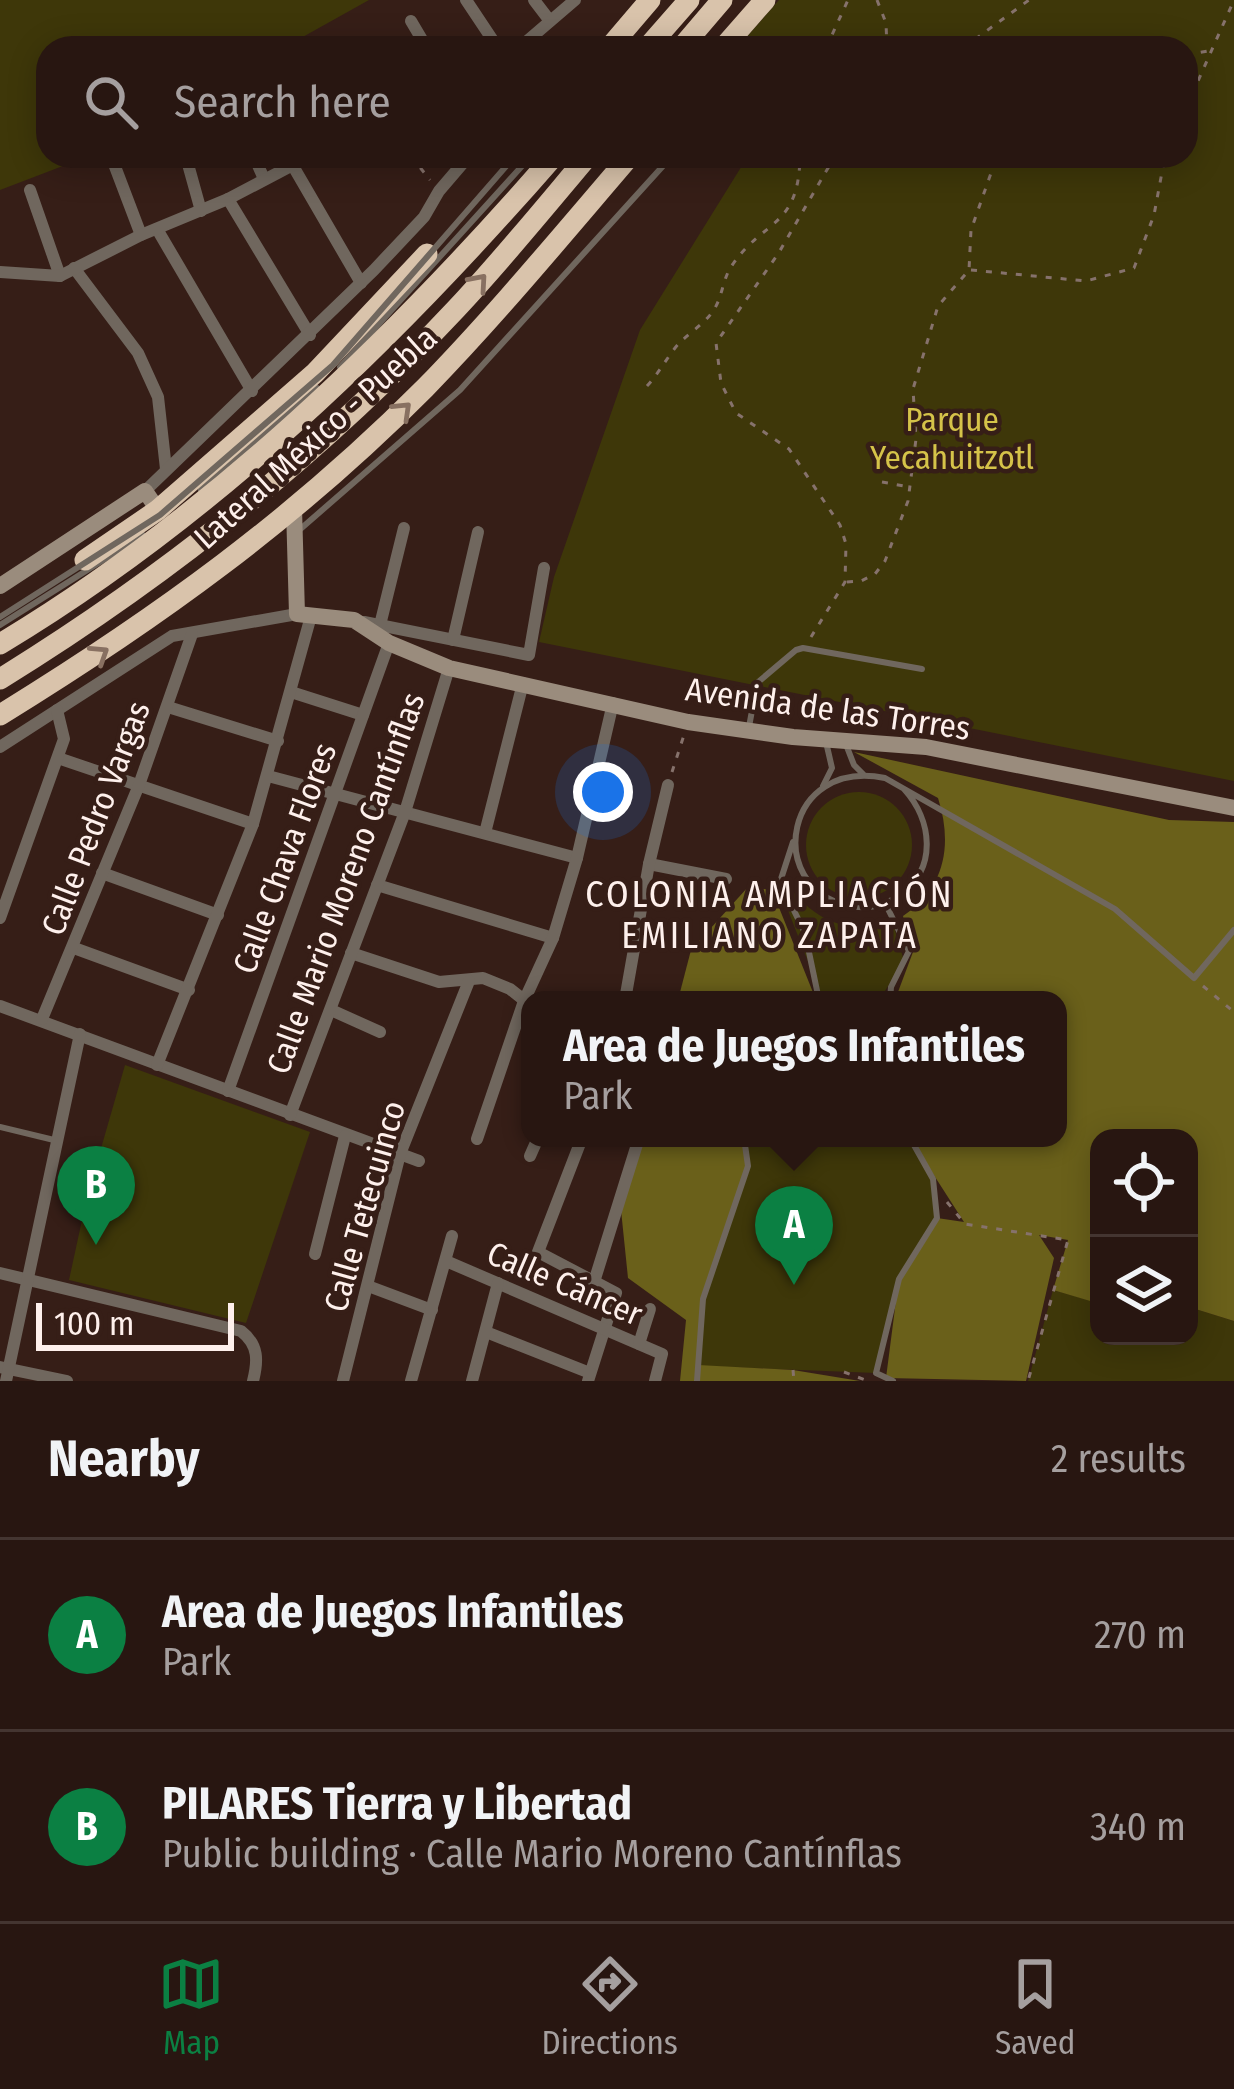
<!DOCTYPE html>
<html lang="en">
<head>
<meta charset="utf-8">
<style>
	body { margin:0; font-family:"Fira Sans Condensed",sans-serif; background:#301f1a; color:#f1f3f6 }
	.controls { position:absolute; right:36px; bottom:36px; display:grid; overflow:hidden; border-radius:24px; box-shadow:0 6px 30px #0003 }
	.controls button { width:108px; height:108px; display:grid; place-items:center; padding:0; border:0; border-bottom:3px solid #443531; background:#281611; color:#f1f3f6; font:60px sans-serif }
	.scale { position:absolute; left:36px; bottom:30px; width:198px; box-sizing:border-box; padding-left:12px; border:6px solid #fef0ec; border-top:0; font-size:33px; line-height:42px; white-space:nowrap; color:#fef0ec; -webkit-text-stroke:9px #361e17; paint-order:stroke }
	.you { position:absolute; left:603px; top:792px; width:42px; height:42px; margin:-30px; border:9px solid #fff; border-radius:50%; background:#1a73e8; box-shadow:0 0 0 18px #1a73e833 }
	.badge { display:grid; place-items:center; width:78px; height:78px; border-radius:50%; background:#0b8043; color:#fff; font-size:39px; font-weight:700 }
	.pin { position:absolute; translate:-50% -99px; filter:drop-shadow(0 3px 6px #0008) }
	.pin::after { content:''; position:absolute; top:63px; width:42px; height:36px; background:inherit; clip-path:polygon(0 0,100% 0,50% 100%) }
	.popup { position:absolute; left:521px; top:991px; width:546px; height:156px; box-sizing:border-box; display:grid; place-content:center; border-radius:24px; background:#281611; filter:drop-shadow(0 3px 9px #0005); font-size:39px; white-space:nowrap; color:#a59f9f }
	.popup b { font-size:45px; color:#f1f3f6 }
	.popup::after { content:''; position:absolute; left:50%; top:100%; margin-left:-24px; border:24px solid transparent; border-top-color:#281611 }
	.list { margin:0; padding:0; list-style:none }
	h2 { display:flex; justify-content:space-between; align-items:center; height:156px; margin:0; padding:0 48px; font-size:51px }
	h2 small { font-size:39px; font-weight:400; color:#a59f9f }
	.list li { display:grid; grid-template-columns:78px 1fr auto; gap:36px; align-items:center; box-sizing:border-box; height:192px; padding:0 48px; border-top:3px solid #443531 }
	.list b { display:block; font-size:45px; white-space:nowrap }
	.list p { margin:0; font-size:39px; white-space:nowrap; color:#a59f9f }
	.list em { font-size:39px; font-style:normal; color:#a59f9f }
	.icon { flex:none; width:66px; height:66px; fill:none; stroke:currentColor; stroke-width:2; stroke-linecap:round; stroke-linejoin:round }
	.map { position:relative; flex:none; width:1234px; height:1381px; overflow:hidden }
	.search { position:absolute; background:#281611; box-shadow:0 6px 30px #0003; left:36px; right:36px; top:36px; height:132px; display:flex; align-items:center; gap:30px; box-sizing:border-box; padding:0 42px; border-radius:36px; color:#a59f9f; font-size:45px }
	.sheet { height:540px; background:#281611 }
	nav { display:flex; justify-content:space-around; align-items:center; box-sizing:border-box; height:168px; border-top:3px solid #443531; background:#281611; font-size:33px; color:#a59f9f }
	nav a { display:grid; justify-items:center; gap:6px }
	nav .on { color:#0b8043 }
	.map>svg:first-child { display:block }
</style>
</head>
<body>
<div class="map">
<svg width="1234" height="1381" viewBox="0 0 1234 1381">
	<rect width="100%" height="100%" fill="#361e17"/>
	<g fill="#3e3709">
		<polygon points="0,0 369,0 283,48 48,48 48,156 89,156 0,190"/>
		<polygon points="779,0 1234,0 1234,781 539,642 554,577 640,330 748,156 1186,156 1186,48 737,48"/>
		<circle cx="859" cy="845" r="53"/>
		<path d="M 790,888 C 821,926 847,930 894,927 L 904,961 L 885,991 L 884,1000 L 823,1000 L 782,895 Z"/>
		<polygon points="125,1065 310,1132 246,1323 69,1280 87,1197"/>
		<polygon points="744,1138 910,1138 933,1179 937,1218 899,1279 876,1373 698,1366 703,1299"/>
		<polygon points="1053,1290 1096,1302 1099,1293 1099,1336 1189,1336 1189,1307 1234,1321 1234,1381 1028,1381"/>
	</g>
	<g fill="#6a601a">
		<path d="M 854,752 L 1169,820 L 1234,822 L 1234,1321 L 1189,1307 L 1189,1138 L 1099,1138 L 1097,1303 L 1053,1290 L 1068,1240 L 1039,1235 L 1054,1258 L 1026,1381 L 886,1378 L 898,1285 L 937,1218 L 964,1222 L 910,1138 L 1058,1138 L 1058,1000 L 895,1000 L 913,952 L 903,916 C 945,888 953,845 938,798 Z"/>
		<polygon points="748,887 772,890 816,1000 678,1000 691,950"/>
		<polygon points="642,1138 744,1138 748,1166 703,1299 698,1365 793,1370 860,1381 680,1381 686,1320 628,1278 621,1210"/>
	</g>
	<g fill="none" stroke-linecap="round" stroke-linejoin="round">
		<g stroke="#86726c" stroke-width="3" stroke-dasharray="6 9" stroke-linecap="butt">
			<polyline points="877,0 886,23 887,48"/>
			<polyline points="826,48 848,0"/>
			<polyline points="963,48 1029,0"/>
			<polyline points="1186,55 1208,51"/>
			<polyline points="1186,108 1234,0"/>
			<polyline points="411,156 430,180"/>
			<polyline points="971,270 1086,281 1134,268 1154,215 1165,156"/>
			<path d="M 647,386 C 658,374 665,361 675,348 C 687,333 705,325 715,308 C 723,294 723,277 733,264 C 764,219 799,228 800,156"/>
			<polyline points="882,482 909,487"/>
			<polyline points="847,582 861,581 875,574 885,561 908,501 916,439 913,389 938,306 969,270 971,230 997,156"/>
			<polyline points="811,637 845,582 846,544 840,525 789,449 736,413 721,383 716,343 778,254 835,156"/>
			<polyline points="672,772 684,735"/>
			<polyline points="1203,986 1234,1012"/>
			<polyline points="947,1202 965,1224 1068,1240 1028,1381"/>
			<polyline points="793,1370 794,1381"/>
			<polyline points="844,1372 868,1381"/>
		</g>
		<g stroke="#70675e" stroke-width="6">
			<polyline points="340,367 531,156"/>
			<polyline points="201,490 317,388"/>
			<polyline points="297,532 460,390 672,156"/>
			<polyline points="0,625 143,535"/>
			<polyline points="749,727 757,683 796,650 803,648 922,669"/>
			<polyline points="845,742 854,765 863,774"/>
			<polyline points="823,786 832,768 826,742"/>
			<path d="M 904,789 C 932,820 938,868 900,895 C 884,906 865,910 846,905 C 765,886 784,758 885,778 L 1115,909 L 1194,978 L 1234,930"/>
			<polyline points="793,842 780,882 805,933 819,1000"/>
			<polyline points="885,903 909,951 891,987 890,1000"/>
			<polyline points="0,1127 54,1140"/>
			<polyline points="697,1381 703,1299 748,1166 744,1138"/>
			<polyline points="893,1381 876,1373 899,1279 937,1218 933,1179 910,1138"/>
		</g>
		<g stroke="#70675e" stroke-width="12">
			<polyline points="466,0 498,48"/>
			<polyline points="534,0 550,21"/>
			<polyline points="411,21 427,48"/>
			<polyline points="519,48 575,0"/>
			<polyline points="111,156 141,235"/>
			<polyline points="254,156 264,179"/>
			<polyline points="186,157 201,211"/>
			<polyline points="293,166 361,283"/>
			<polyline points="30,190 60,276"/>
			<polyline points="228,199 310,335"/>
			<polyline points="157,229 252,391"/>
			<polyline points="74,268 138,353 158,397 166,469"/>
			<polyline points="0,272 60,276 141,235 228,199 310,156"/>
			<polyline points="145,491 374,270 424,217 439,191 469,156"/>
			<polyline points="364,622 529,655 544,568"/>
			<polyline points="380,625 404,528"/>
			<polyline points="453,640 478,532"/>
			<polyline points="291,692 363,715"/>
			<polyline points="168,707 278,741"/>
			<polyline points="0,747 172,636 297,614"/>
			<polyline points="58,758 253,824"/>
			<polyline points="268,776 577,858"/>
			<polyline points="485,833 523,683"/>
			<polyline points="649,864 726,879"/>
			<polyline points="102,873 218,915"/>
			<polyline points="377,885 553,938"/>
			<polyline points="0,918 64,739 57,710"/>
			<polyline points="74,948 189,990"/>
			<polyline points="351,953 439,982 483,978 510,989 529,1004"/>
			<polyline points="625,1000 649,864 668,785"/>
			<polyline points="0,1006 419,1161"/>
			<polyline points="331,1010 380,1032"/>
			<polyline points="42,1019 139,785 192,634"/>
			<polyline points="157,1065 253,824 311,616"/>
			<polyline points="228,1091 389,643"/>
			<polyline points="290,1115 405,812 449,668"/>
			<polyline points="582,1138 538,1252 616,1293 588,1381"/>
			<polyline points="477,1139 524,1001 553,938 577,858 613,703"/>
			<polyline points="530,1156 538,1138"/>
			<polyline points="315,1254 345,1136"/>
			<polyline points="446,1261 662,1354 655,1381"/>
			<path d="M 0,1273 L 241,1331 C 259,1345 258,1361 253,1381"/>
			<polyline points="594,1282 639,1138"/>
			<polyline points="368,1286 432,1310"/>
			<polyline points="486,1332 590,1373"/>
			<polyline points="639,1344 650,1309"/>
			<polyline points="0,1367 67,1381"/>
			<polyline points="6,1381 80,1034"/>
			<polyline points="343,1381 400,1154 469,981"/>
			<polyline points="411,1381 452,1236"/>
			<polyline points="472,1381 498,1283"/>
		</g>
		<g stroke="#9a8c7d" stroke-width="16">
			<polyline points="294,508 297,614 354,620 389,643 449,668 688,722 793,737 926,747 1234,808"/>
			<polyline points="0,586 145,491 158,510"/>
		</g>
		<g stroke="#d9c3ab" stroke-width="21">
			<polyline points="609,48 650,0"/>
			<polyline points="647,48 689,0"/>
			<polyline points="681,48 722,0"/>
			<polyline points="723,48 765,0"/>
			<polyline points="85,560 158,510 315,373 427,254"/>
			<path d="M 0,644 C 213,516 392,342 554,156"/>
			<path d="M 0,679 C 167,576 322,452 456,309 C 502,260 545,207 588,156"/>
			<path d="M 0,715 C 156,619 295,519 425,388 C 497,314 563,234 630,156"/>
		</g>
		<polyline stroke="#70675e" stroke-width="6" points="0,617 160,515 333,365 515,156"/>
	</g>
	<defs><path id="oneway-chevron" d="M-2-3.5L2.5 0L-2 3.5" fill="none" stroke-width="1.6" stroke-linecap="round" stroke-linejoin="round" transform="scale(3)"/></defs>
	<g stroke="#887061">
		<use href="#oneway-chevron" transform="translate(479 282) rotate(-49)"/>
		<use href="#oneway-chevron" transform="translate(403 410) rotate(-44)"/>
		<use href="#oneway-chevron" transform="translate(100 654) rotate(-33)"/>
	</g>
	<g text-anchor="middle" stroke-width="9" stroke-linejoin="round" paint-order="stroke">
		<g font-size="33" fill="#d5c349" stroke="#361e17">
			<text x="952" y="431">Parque<tspan x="952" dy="38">Yecahuitzotl</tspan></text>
		</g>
		<g font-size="33" fill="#fef0ec" stroke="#361e17">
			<text transform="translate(315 437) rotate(-42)" y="12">Lateral México - Puebla</text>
			<text transform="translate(828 708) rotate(8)" y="12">Avenida de las Torres</text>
			<text transform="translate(95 818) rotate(-69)" y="12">Calle Pedro Vargas</text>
			<text transform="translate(284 858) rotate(-70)" y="12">Calle Chava Flores</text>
			<text transform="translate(345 883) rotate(-70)" y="12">Calle Mario Moreno Cantínflas</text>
			<text transform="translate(364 1206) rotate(-74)" y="12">Calle Tetecuinco</text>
			<text transform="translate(565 1283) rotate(23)" y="12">Calle Cáncer</text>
		</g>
		<g font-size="36" letter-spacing="3" fill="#fef0ec" stroke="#361e17">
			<text x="770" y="907">COLONIA AMPLIACIÓN<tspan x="770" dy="41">EMILIANO ZAPATA</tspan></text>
		</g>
	</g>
</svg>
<div class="controls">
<button><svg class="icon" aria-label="locate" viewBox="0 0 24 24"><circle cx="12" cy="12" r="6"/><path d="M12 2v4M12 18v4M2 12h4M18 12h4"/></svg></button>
<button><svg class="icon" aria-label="layers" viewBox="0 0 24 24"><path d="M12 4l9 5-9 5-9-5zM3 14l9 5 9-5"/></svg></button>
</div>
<div class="scale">100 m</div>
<div class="you"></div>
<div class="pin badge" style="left:794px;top:1285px">A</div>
<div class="popup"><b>Area de Juegos Infantiles</b>Park</div>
<div class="pin badge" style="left:96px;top:1245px">B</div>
<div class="search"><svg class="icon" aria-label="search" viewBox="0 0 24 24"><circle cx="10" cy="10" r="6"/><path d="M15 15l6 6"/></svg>Search here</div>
</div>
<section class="sheet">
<h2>Nearby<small>2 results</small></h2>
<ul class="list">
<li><span class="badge">A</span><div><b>Area de Juegos Infantiles</b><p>Park</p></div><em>270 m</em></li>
<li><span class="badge">B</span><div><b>PILARES Tierra y Libertad</b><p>Public building · Calle Mario Moreno Cantínflas</p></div><em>340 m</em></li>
</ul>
</section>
<nav>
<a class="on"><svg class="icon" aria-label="map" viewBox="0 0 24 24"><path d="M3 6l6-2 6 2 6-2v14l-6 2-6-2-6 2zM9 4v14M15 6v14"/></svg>Map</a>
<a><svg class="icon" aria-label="directions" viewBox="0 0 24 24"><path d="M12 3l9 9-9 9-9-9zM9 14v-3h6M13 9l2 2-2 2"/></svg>Directions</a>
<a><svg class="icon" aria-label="saved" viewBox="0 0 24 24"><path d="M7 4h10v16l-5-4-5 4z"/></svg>Saved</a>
</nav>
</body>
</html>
